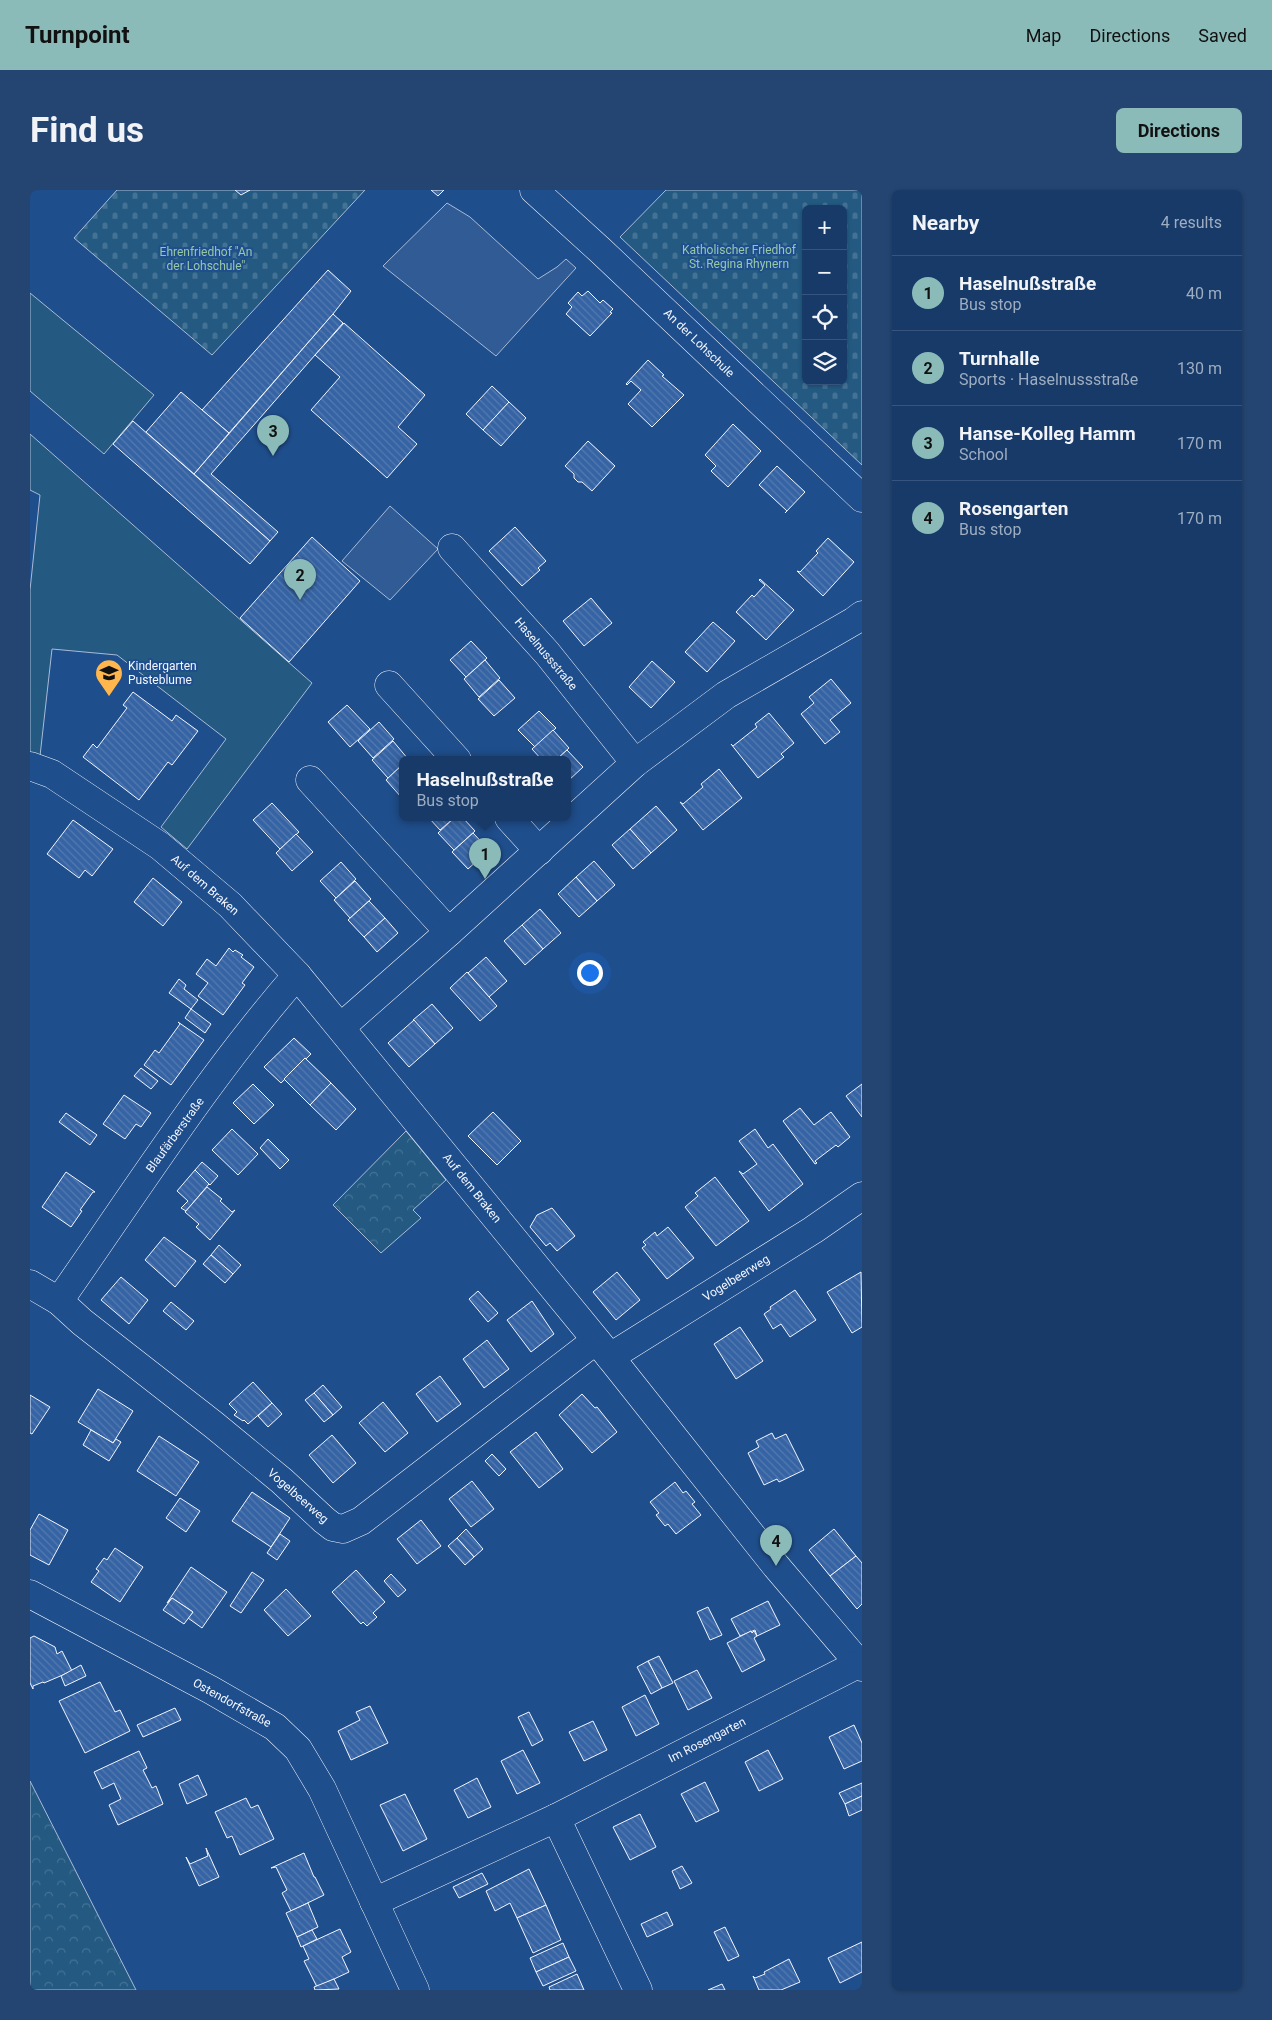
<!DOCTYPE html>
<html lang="en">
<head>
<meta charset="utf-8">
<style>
	body { margin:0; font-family:Roboto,sans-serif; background:#244571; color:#f1f3f6 }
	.controls { position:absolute; right:15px; top:15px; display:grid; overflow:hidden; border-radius:8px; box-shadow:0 1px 4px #0004 }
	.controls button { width:45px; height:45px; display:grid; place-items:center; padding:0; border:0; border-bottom:1px solid #36547d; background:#173a69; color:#f1f3f6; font:25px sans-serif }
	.you { position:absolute; left:559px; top:782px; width:18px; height:18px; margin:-12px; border:4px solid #fff; border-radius:50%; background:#1a73e8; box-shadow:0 0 0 8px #1a73e833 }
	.badge { display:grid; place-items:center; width:32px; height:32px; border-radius:50%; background:#8bbbb9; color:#111; font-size:16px; font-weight:700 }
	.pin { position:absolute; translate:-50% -41px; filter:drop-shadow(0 1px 2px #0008) }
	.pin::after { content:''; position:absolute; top:26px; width:18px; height:15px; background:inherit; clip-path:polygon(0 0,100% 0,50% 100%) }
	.popup { position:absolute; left:369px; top:566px; width:172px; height:65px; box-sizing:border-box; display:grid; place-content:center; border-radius:8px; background:#173a69; filter:drop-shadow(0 1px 4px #0005); font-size:16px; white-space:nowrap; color:#9eadc0 }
	.popup b { font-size:19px; color:#f1f3f6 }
	.popup::after { content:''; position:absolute; left:50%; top:100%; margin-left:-10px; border:10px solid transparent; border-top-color:#173a69 }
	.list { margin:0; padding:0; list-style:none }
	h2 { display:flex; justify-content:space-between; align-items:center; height:65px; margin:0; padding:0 20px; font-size:21px }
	h2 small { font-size:16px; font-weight:400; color:#9eadc0 }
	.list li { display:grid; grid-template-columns:32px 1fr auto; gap:15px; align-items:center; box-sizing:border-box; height:75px; padding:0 20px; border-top:1px solid #36547d }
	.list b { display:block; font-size:19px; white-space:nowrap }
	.list p { margin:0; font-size:16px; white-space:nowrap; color:#9eadc0 }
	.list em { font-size:16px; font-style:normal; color:#9eadc0 }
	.icon { flex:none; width:28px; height:28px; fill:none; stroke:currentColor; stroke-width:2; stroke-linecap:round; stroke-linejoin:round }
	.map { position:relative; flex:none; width:832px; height:1800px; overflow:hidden; border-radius:8px }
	header { display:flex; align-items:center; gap:30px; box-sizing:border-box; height:70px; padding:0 25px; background:#8bbbb9; color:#111 }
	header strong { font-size:24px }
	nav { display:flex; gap:28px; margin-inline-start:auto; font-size:18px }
	.intro { display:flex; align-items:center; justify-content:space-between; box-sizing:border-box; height:120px; padding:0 30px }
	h1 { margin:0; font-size:35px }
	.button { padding:12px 22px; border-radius:8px; background:#8bbbb9; color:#111; font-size:18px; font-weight:700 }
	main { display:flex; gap:30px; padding:0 30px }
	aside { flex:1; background:#173a69; border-radius:8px; box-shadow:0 1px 4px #0004 }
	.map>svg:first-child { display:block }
</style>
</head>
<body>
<header>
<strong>Turnpoint</strong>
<nav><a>Map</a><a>Directions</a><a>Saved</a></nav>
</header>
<div class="intro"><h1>Find us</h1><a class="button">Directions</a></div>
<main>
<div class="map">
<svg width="832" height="1800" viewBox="0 0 832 1800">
	<defs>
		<pattern id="forest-crowns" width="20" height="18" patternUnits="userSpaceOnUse" patternTransform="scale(1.25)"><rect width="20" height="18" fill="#245a82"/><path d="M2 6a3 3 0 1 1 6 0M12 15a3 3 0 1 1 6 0" fill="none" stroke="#447295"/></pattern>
		<pattern id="cemetery-stones" width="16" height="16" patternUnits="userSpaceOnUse" patternTransform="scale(1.25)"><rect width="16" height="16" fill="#245a82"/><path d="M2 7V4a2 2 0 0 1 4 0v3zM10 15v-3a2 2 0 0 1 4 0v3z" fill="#447295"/></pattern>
		<pattern id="building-back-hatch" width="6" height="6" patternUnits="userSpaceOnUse" patternTransform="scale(1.25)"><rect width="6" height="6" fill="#3563a3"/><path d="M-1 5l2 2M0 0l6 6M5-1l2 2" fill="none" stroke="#537ab1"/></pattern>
	</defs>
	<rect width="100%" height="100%" fill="#1f4e8c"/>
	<g fill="#245a82" stroke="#a8bbd7">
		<polygon points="0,103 124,205 74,264 0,201"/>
		<polygon points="0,244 282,493 157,659 131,637 196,549 87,465 22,459 10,566 0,563 0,400 10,305 0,300"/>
	</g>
	<g fill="url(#forest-crowns)" stroke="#a8bbd7">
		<polygon points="376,941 416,990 383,1020 391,1028 351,1063 303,1015"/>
		<polygon points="0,1591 106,1800 0,1800"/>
	</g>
	<g fill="url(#cemetery-stones)" stroke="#a8bbd7" fill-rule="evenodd">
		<polygon points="87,0 335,0 182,165 44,48"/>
		<path d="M 636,0 L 832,0 L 832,275 L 590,47 ZM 776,19 L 813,19 L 813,191 L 776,191 Z"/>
	</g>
	<g fill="#305b95" stroke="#a8bbd7">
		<polygon points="417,13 440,27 508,89 527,77 536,69 546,78 466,166 353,76"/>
		<polygon points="360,316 408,359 360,410 312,371"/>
	</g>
	<g fill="url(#building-back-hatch)" stroke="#f2f6ff">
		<polygon points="205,0 220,0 211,5"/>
		<polygon points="401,0 414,0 408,6"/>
		<polygon points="298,80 321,101 303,124 199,243 172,220"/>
		<polygon points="558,101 570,113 573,110 583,119 580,122 582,123 560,146 536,124 542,117 538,113 548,102 552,106"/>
		<polygon points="303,124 313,133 181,284 248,342 240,351 164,284"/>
		<polygon points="314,133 395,205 368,237 387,254 357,288 281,220 310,187 285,165"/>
		<polygon points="618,170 634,185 632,186 654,205 622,237 598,214 611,200 601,191 597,195 596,194"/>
		<polygon points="462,196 479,212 453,240 436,224"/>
		<polygon points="151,202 199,243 164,284 116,242"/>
		<polygon points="479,212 496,228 471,256 453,240"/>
		<polygon points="103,231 240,351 220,374 83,254"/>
		<polygon points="703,234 731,261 698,297 681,281 686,276 675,265"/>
		<polygon points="558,251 585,276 562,301 552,292 548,292 544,288 544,284 535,276"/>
		<polygon points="747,276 775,302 755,323 757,321 729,295"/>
		<polygon points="485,337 516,371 508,378 510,380 492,396 459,361"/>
		<polygon points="282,347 330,391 259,472 210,428"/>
		<polygon points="798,348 824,372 793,406 767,381 770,382 788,363 786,361"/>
		<polygon points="730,389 764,420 736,450 706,422 722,405 724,407 735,395 729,390"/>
		<polygon points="561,408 582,433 554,456 533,431"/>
		<polygon points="683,432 705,451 677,482 655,462"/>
		<polygon points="441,451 457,468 436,487 420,470"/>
		<polygon points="455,470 470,488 449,507 434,489"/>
		<polygon points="622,471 645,492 621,518 599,497"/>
		<polygon points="801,489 821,513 800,530 810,542 795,554 771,524 784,513 779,507"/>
		<polygon points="469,490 485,508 464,526 448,509"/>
		<polygon points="103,502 142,531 146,525 168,541 142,575 138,572 109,610 53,567 63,554 67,558 97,518 93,515"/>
		<polygon points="317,515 340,539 320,557 298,532"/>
		<polygon points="509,521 526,538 505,557 488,540"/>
		<polygon points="739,523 764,553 751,564 754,567 728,588 701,554 703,556 727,537 725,534"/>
		<polygon points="349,532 364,549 343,568 328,551"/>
		<polygon points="523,540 539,558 526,570 512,570 502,559"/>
		<polygon points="363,551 378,569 372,570 372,575 358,588 342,570"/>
		<polygon points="537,560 553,577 538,591 538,570 526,570"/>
		<polygon points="372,575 372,608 356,590"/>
		<polygon points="689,579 712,608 673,640 650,612 653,614 673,597 671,594"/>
		<polygon points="242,613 269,642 250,659 223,630"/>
		<polygon points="626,616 647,640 621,663 600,639"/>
		<polygon points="399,628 424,628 410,640"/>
		<polygon points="424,628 433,628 445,641 424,660 408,643"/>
		<polygon points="43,630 83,659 62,686 55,680 49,688 17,664"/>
		<polygon points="600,639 621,663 603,679 582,655"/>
		<polygon points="443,643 459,660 438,679 422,662"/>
		<polygon points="266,644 283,662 262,681 246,663"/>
		<polygon points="564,671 585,695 567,711 546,687"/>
		<polygon points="311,672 326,689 306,708 290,691"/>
		<polygon points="546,687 567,711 549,727 528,704"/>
		<polygon points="123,688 152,712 133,736 104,712"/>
		<polygon points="325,691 341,709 320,728 304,710"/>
		<polygon points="339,711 355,728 334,747 318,730"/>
		<polygon points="510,719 531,743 513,759 492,735"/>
		<polygon points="355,728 368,743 347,762 334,747"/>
		<polygon points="492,735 513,759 495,775 474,751"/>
		<polygon points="199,758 203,762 205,760 213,765 211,767 224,777 212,793 215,795 193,825 168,806 178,793 166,784 177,769 186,776"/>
		<polygon points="456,767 477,791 459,807 438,783"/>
		<polygon points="437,782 467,816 450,831 420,798"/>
		<polygon points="149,789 156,795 154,799 168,810 161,819 139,803"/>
		<polygon points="402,814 423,838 405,854 383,830"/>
		<polygon points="161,819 181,834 175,843 155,828"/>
		<polygon points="384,830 405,854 379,877 358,853"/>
		<polygon points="148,832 174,850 141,895 114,875 125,860 129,863 150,834"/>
		<polygon points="264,848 281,864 251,893 234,877"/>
		<polygon points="275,868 301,893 280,915 254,889"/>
		<polygon points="111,878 128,891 121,899 104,886"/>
		<polygon points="301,893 326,919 306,940 280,915"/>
		<polygon points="223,894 244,915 224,934 203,913"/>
		<polygon points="832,894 832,927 816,906"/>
		<polygon points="94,905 121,923 111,937 106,934 95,949 73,934"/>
		<polygon points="770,918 784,935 801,922 820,947 808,957 806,955 785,971 787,973 785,974 753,931"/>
		<polygon points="463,922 491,951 467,975 438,946"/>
		<polygon points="36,923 67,945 60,955 29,932"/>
		<polygon points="202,939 228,964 208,985 182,960"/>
		<polygon points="725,939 738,958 743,954 773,994 739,1021 709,981 713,984 727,974 709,951"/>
		<polygon points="238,949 259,970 250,979 230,958"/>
		<polygon points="172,972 188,986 180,995 165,980"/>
		<polygon points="165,980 179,994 156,1021 151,1018 158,1011 147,1001"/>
		<polygon points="36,982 65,1002 63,1002 50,1020 52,1021 41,1037 12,1017"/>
		<polygon points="685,987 719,1031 686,1056 655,1017 668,1006 665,1003"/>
		<polygon points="177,997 192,1009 190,1011 202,1022 205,1020 180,1050 166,1037 169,1034 155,1022"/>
		<polygon points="522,1018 545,1046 527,1061 520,1053 516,1056 500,1037 507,1025"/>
		<polygon points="638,1037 664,1068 637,1089 612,1058 616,1055 613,1052 625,1042 627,1046"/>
		<polygon points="134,1047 166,1071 145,1097 115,1070"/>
		<polygon points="189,1055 211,1075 203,1084 181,1065"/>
		<polygon points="181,1065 203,1084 195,1093 173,1074"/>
		<polygon points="587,1082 610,1110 586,1130 563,1102"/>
		<polygon points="831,1082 832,1137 822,1143 797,1102"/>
		<polygon points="91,1087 118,1110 99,1134 71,1110"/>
		<polygon points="765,1100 786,1130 760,1147 751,1134 743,1139 734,1124 741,1119 740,1117"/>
		<polygon points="448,1101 468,1123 458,1132 439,1109"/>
		<polygon points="502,1111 524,1144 501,1162 477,1130"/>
		<polygon points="141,1112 164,1131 156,1140 133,1121"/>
		<polygon points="710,1137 733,1171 706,1189 684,1154"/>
		<polygon points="457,1150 479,1179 454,1198 433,1169"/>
		<polygon points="410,1186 431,1214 407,1232 386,1204"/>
		<polygon points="223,1192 242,1213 218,1234 214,1230 213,1231 204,1225 207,1222 199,1214"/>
		<polygon points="293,1195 312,1217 303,1225 284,1203"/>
		<polygon points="68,1199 103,1221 83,1253 48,1232"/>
		<polygon points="284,1203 303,1225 294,1232 275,1210"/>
		<polygon points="552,1204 565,1218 567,1217 587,1242 562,1263 529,1225"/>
		<polygon points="0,1205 20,1217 2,1244 0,1243"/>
		<polygon points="353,1212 378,1243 355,1262 329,1233"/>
		<polygon points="242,1213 252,1224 238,1237 228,1226"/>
		<polygon points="61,1240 83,1253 86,1249 91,1252 79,1271 53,1255"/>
		<polygon points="506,1242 533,1279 509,1298 480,1262"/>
		<polygon points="742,1243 745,1249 756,1244 774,1280 749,1292 747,1289 734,1295 718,1263 729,1257 726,1251"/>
		<polygon points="302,1245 326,1273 303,1293 279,1265"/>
		<polygon points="129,1246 169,1272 146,1306 107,1281"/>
		<polygon points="462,1264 476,1279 469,1286 455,1271"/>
		<polygon points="442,1291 464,1319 441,1337 419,1309"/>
		<polygon points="645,1292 653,1303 656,1301 665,1312 662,1314 671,1325 646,1344 638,1334 635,1336 626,1325 629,1323 620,1312"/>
		<polygon points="222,1302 260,1328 241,1357 202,1331"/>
		<polygon points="150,1308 170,1321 156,1342 136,1328"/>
		<polygon points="9,1324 38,1340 19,1375 0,1365 0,1340"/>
		<polygon points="391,1330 411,1356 387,1374 367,1349"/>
		<polygon points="436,1339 453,1359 444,1367 427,1348"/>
		<polygon points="804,1339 826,1366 800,1386 779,1360"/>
		<polygon points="250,1344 260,1351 247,1370 237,1363"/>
		<polygon points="427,1348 444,1367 435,1375 418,1356"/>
		<polygon points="85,1358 113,1377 90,1412 61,1392 69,1381 66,1379 74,1368 77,1370"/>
		<polygon points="826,1366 832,1373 832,1414 827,1419 800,1386"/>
		<polygon points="161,1377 197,1402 172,1438 158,1428 163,1422 142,1408 137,1413"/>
		<polygon points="326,1380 355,1412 343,1423 347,1427 337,1436 333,1432 331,1434 302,1402"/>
		<polygon points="222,1382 234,1390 211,1423 200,1416"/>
		<polygon points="361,1384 376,1400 368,1407 354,1391"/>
		<polygon points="256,1399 281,1426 258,1446 234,1420"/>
		<polygon points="142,1408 163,1422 154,1434 133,1420"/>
		<polygon points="738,1411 750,1435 727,1446 725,1440 710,1446 701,1429"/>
		<polygon points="678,1417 692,1445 680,1450 667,1422"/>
		<polygon points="721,1441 722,1443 724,1441 727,1446 724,1448 735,1470 712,1482 697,1453"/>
		<polygon points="4,1446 25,1457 27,1464 32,1461 42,1481 14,1493 13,1492 3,1496 3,1499 0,1493 0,1448"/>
		<polygon points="629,1466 643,1493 632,1498 618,1471"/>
		<polygon points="618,1471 632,1498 621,1504 607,1477"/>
		<polygon points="51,1475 56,1486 35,1496 31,1486"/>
		<polygon points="667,1480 682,1508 658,1520 644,1491"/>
		<polygon points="70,1492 85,1522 90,1520 100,1541 55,1563 29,1511"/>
		<polygon points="615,1505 629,1534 606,1546 592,1517"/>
		<polygon points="340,1516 358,1553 321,1570 308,1541 330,1530 326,1522"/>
		<polygon points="145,1518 151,1530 113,1547 107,1535"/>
		<polygon points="499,1522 513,1550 502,1556 488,1527"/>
		<polygon points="563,1531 577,1560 554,1571 539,1542"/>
		<polygon points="824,1535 832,1553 832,1571 814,1579 799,1547"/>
		<polygon points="493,1560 510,1593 487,1604 471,1571"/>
		<polygon points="738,1560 753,1589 729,1601 715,1572"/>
		<polygon points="109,1561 117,1578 113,1580 122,1598 126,1596 133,1614 88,1635 79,1615 91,1609 84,1593 72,1599 64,1582"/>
		<polygon points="168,1585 177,1605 157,1614 149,1594"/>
		<polygon points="447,1588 461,1617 438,1628 424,1600"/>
		<polygon points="675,1592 689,1621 666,1632 651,1604"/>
		<polygon points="832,1593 832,1606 815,1614 809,1603"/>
		<polygon points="375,1604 397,1649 373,1661 350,1615"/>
		<polygon points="832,1606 832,1620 819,1626 815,1614"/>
		<polygon points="216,1608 221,1618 228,1615 244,1649 210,1665 202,1646 197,1648 185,1622"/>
		<polygon points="610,1624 626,1657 600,1670 583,1637"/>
		<polygon points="176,1658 189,1687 169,1696 156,1667 160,1674 178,1666"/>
		<polygon points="274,1663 284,1687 285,1687 294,1705 261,1721 252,1703 257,1700 246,1677 241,1678"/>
		<polygon points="652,1676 662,1693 650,1699 642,1681"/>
		<polygon points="499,1679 516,1715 487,1728 480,1713 465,1721 456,1701"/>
		<polygon points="452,1683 458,1694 429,1708 423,1697"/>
		<polygon points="278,1713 288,1737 267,1747 256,1723"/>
		<polygon points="516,1715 531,1750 503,1763 487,1728"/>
		<polygon points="637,1722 643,1735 617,1747 611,1734"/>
		<polygon points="695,1737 709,1766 698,1771 684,1742"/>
		<polygon points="310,1739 321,1762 312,1767 319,1782 287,1797 274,1771 279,1769 273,1756"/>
		<polygon points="282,1740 287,1749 271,1757 267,1747"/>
		<polygon points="832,1752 832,1782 810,1793 798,1768"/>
		<polygon points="533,1753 539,1767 506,1782 500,1768"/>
		<polygon points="539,1767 546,1781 513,1796 506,1782"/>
		<polygon points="759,1769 770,1792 751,1800 729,1800 723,1786 725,1788 735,1784 734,1782"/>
		<polygon points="547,1784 554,1800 520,1800 519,1797"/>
		<polygon points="304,1789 309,1799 285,1800 284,1797"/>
		<polygon points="692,1794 695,1800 678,1800"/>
	</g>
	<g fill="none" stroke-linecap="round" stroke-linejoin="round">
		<g stroke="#f2f6ff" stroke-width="29">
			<g id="minor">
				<polyline points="504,0 570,60 832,308"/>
				<polyline points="422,358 517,463 605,573"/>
				<polyline points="359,495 427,570"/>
				<polyline points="0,576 22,584 130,656 200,715 267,785 580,1167 746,1376 832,1477"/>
				<polyline points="280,590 419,742"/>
				<polyline points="479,628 509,661"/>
				<polyline points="311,837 419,742 605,573 696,505 824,431 832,425"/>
				<polyline points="0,1094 29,1111 52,1132 184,1235 252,1291 294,1330 303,1337 313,1339 331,1331 565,1151"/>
				<path d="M 29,1111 C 106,1001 179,886 267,785"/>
				<polyline points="580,1167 783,1040 832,1006"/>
				<polyline points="0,1404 181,1500 245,1537 268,1559 292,1599 385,1800"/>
				<polyline points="526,1628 608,1800"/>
				<polyline points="344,1712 526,1628 832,1472"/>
			</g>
		</g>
		<use href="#minor" stroke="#1f4e8c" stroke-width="28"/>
	</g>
	<defs>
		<g id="school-pin" transform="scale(1.4375)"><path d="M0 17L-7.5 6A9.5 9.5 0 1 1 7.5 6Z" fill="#ffb74d" stroke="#1f4e8c"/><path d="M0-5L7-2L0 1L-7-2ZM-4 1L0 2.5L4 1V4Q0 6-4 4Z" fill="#111"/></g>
	</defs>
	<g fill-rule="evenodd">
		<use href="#school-pin" x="79" y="483"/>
	</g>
	<g text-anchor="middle" stroke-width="4" stroke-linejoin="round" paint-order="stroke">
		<g font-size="12" fill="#97c8a6" stroke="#1f4e8c">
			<text x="709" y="64">Katholischer Friedhof<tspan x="709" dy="14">St. Regina Rhynern</tspan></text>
			<text x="176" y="66">Ehrenfriedhof "An<tspan x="176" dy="14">der Lohschule"</tspan></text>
		</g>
		<g font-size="12" fill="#f2f6ff" stroke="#1f4e8c">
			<text transform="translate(669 153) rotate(44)" y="4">An der Lohschule</text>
			<text transform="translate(516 464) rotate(50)" y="4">Haselnussstraße</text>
			<text transform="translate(175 695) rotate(41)" y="4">Auf dem Braken</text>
			<text transform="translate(145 945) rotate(-54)" y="4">Blaufärberstraße</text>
			<text transform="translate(442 998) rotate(51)" y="4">Auf dem Braken</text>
			<text transform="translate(706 1088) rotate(-32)" y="4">Vogelbeerweg</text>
			<text transform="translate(268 1306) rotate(41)" y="4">Vogelbeerweg</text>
			<text transform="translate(202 1513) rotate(29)" y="4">Ostendorfstraße</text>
			<text transform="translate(677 1550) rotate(-27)" y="4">Im Rosengarten</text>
		</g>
		<g font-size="12" fill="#f2f6ff" stroke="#1f4e8c" text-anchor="start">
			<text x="98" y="480">Kindergarten<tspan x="98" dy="14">Pusteblume</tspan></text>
		</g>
	</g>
</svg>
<div class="controls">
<button>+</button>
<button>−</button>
<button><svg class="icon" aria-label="locate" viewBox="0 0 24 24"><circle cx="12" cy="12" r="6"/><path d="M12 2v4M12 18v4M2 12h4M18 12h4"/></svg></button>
<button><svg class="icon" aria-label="layers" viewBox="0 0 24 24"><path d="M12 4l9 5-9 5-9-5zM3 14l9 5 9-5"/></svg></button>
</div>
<div class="you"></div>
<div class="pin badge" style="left:455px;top:689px">1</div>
<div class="popup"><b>Haselnußstraße</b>Bus stop</div>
<div class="pin badge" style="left:270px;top:410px">2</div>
<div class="pin badge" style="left:243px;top:266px">3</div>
<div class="pin badge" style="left:746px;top:1376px">4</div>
</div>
<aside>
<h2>Nearby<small>4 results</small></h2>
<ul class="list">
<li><span class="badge">1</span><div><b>Haselnußstraße</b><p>Bus stop</p></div><em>40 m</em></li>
<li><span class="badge">2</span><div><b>Turnhalle</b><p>Sports · Haselnussstraße</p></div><em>130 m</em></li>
<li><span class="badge">3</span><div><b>Hanse-Kolleg Hamm</b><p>School</p></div><em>170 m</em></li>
<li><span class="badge">4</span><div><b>Rosengarten</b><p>Bus stop</p></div><em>170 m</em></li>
</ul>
</aside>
</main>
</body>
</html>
